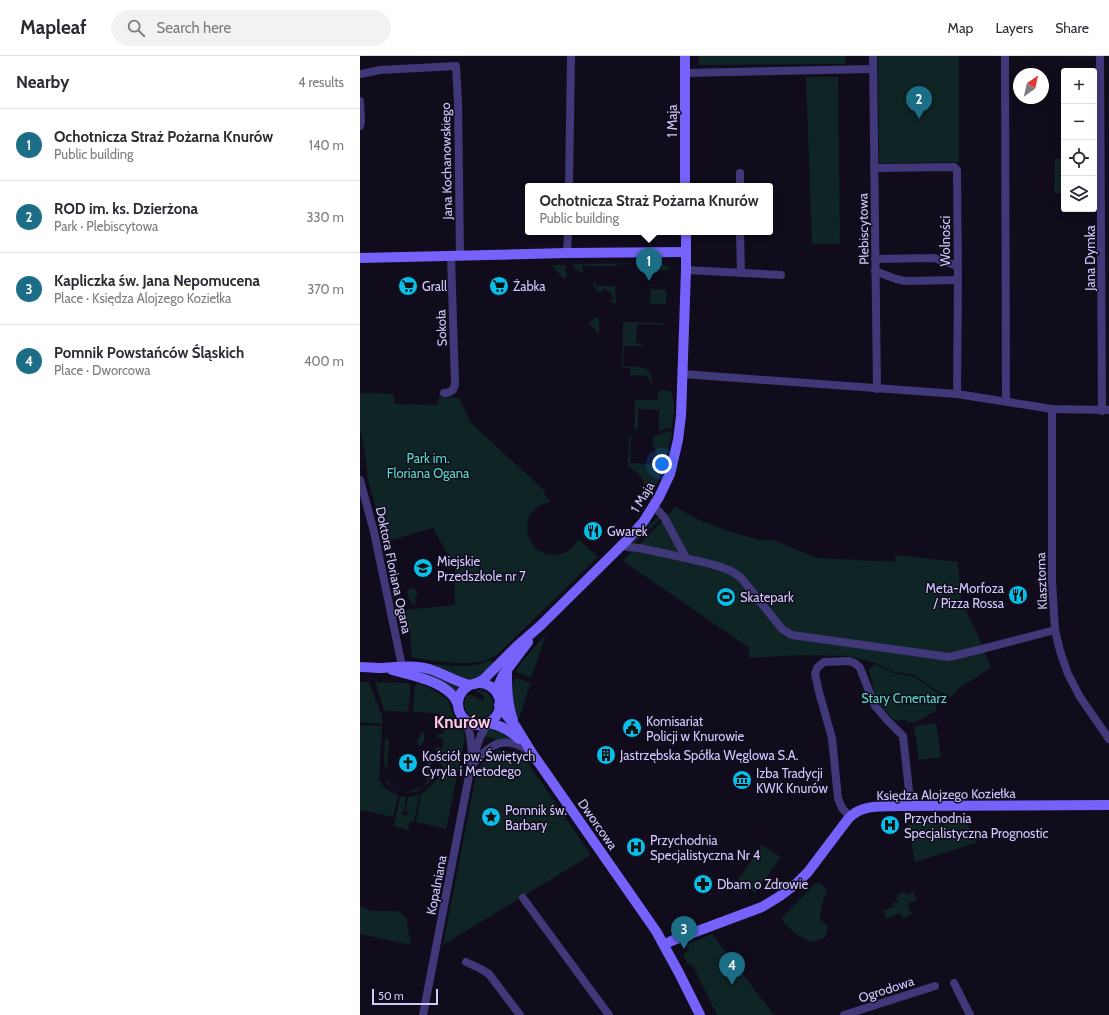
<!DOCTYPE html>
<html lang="en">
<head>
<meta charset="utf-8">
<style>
	body { margin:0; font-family:Cabin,sans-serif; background:#f2f2f3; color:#2b2b33 }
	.controls { position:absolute; right:12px; top:12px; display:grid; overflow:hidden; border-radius:4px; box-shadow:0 2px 10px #0003 }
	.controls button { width:36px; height:36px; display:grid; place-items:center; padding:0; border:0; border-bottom:1px solid #e1e1e2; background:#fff; color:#2b2b33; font:20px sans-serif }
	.compass { position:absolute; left:653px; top:12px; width:36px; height:36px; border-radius:50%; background:#fff; box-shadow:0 2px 10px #0003; rotate:34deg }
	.scale { position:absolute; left:12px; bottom:10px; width:66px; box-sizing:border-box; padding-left:4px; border:2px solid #d3c8fd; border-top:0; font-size:11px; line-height:14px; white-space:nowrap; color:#d3c8fd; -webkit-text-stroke:3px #100c1c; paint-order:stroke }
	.you { position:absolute; left:302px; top:408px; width:14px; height:14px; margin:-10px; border:3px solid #fff; border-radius:50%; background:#1a73e8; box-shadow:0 0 0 6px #1a73e833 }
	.badge { display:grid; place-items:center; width:26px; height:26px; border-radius:50%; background:#1b6e85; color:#fff; font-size:13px; font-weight:700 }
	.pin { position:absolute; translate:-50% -33px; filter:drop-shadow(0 1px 2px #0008) }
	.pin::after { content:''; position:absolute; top:21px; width:14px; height:12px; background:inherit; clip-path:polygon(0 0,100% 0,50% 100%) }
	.popup { position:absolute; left:165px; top:127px; width:248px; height:52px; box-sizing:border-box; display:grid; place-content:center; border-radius:4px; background:#fff; filter:drop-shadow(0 1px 3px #0005); font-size:13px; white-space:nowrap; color:#7c7c81 }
	.popup b { font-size:15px; color:#2b2b33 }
	.popup::after { content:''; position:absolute; left:50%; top:100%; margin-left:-8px; border:8px solid transparent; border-top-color:#fff }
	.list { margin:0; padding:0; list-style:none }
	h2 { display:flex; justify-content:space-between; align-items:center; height:52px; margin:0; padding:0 16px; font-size:17px }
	h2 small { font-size:13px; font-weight:400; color:#7c7c81 }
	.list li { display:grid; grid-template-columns:26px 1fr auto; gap:12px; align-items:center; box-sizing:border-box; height:72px; padding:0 16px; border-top:1px solid #e1e1e2 }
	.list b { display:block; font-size:15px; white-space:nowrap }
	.list p { margin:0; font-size:13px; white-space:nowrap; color:#7c7c81 }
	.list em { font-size:13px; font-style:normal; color:#7c7c81 }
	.icon { flex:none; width:22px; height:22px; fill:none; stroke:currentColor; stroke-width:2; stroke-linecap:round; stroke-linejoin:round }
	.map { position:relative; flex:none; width:749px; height:959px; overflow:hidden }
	header { display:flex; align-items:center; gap:24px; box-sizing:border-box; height:56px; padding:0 20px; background:#fff; border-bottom:1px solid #e1e1e2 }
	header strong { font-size:19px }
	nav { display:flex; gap:22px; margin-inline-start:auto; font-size:14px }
	.search { width:280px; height:36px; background:#f2f2f3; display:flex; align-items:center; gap:10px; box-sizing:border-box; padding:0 14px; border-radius:22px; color:#7c7c81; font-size:15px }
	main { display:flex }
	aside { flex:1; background:#fff }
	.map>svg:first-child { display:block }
</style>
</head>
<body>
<header>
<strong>Mapleaf</strong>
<div class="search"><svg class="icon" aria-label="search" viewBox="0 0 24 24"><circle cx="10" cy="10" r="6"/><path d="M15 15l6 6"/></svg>Search here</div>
<nav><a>Map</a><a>Layers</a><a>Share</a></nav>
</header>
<main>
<aside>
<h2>Nearby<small>4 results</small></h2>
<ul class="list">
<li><span class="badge">1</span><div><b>Ochotnicza Straż Pożarna Knurów</b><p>Public building</p></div><em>140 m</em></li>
<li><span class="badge">2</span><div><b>ROD im. ks. Dzierżona</b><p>Park · Plebiscytowa</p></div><em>330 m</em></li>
<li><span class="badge">3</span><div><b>Kapliczka św. Jana Nepomucena</b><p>Place · Księdza Alojzego Koziełka</p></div><em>370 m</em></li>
<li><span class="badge">4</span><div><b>Pomnik Powstańców Śląskich</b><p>Place · Dworcowa</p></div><em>400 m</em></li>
</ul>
</aside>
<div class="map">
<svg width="749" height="959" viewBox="0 0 749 959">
	<rect width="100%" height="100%" fill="#100c1c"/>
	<g fill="#0f2425">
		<polygon points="338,0 486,0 485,8 339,9"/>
		<polygon points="518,0 599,0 599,106 519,107"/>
		<polygon points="446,21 478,21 480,188 452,188"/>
		<polygon points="695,102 704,103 704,138 694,137"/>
		<polygon points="273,207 256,209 255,210 225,210 225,208"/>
		<path d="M 289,207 C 298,207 306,205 310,214 L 298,215 L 298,209 L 289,209 Z"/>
		<polygon points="216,208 223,208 223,217 220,216 214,212 213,209"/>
		<polygon points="191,209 205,209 207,220 204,223"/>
		<polygon points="234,224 235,224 236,230 255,230 256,248 250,246 254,241 245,232 240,237 234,231 233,228"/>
		<polygon points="291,233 306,234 306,248 290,248"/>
		<polygon points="237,260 239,263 239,278 229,267"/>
		<path d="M 263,266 L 306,267 L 301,269 L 277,268 L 276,287 L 282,287 L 282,290 L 264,290 L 263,310 L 282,311 C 289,313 292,319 292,326 L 289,325 L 288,320 L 270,319 L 270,312 L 262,312 Z"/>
		<path d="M 301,334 L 310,335 C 317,344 313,361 312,372 L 303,373 L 299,376 L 299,354 L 278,353 L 278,374 L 275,373 L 274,370 L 275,365 L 275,344 L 298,344 L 298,337 Z"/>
		<path d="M 0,337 L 33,338 L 35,348 L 78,349 L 79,341 L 99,342 L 111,367 L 186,436 L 184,438 L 191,446 C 152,452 165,506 200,498 C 208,496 214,491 218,483 L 238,501 L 138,598 C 134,600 130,602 127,604 C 108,611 72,604 52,602 L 50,582 L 51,581 L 50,575 L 48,574 L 44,554 L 95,549 L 95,512 L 73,472 L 25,486 L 8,424 L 5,396 L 0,374 Z"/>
		<path d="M 309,375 L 312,376 C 308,395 303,417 293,435 L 289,436 C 284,432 285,426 281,421 C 277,416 272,413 268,409 L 269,381 L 271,378 L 270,407 L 295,408 L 296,391 L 293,391 L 293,380 C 299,380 303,376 309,375 Z"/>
		<polygon points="316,451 335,462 365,474 399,484 414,484 457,502 535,506 535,499 598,506 601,544 619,582 631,612 599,632 590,642 568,629 554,619 534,616 516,607 489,600 440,599 390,602 388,591 263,505"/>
		<polygon points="300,459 302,462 273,489 268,489"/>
		<polygon points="51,532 55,533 58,539 55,542 56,547 53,548 49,543 48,539 47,537 48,534"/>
		<polygon points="186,578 172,620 170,621 156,616 161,607"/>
		<path d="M 130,604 L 135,608 C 125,617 119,623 104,623 L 65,607 C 87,609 109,614 130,604 Z"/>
		<polygon points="515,608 534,617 554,621 567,630 580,638 581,641 576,650 577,654 558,665 548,667 546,664 535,665 519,648 515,639 509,614"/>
		<polygon points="62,614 99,630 95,637 62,620"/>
		<path d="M 155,621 L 168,626 L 170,629 L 159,663 C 152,649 151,636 155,621 Z"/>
		<polygon points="0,626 9,626 22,660 22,668 0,666"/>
		<polygon points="15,626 48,627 51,629 48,655 47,656 27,655 24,654"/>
		<polygon points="58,627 77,636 88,644 95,663 103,674 105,681 104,687 98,716 84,713 78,705 82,705 83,696 76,696 76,691 83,692 83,682 77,681 77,678 84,678 84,668 78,668 81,658 54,656 53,655 55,630"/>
		<path d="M 115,634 C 121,633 127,635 131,641 C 134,645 134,651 131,656 C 121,672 96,657 107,639 L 111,639 L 122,645 L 125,641 Z"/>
		<polygon points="576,667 581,701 559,704 554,670"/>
		<path d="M 0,669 L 22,670 L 19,723 C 22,732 30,736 38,739 L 33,761 L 0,754 Z"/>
		<polygon points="132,672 147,676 153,684 136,685 132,682 123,681 128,673"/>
		<polygon points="60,677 65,677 64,685 60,690 57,689 58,683 60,682"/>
		<polygon points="28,682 29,684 27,715 24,708 25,684"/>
		<path d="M 138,694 L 141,695 L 153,696 L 155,694 L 164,701 L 231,799 L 83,889 L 116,719 C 121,708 127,699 138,694 Z"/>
		<path d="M 68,695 L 72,698 L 70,725 C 57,742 40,739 25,726 L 28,724 C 30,732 35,731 40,734 C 43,735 43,736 46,736 C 50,736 53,734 56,733 C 59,733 59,734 62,732 C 65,730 65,727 68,724 L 66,722 Z"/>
		<polygon points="82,718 97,720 86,773 56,766 61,738 67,734"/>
		<polygon points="59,739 54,766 50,765 48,774 34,770 40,740 46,741 44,756 42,755 41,758 45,760 48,759 48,756 46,756 48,741"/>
		<polygon points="585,759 586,764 596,761 597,760 603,759 616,787 555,806 548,769 578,760"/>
		<polygon points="402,789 421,801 395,837 378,824"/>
		<path d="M 460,827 L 467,834 L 461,853 L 460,863 L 468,871 L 465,882 L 451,886 C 439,881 430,874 421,863 L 455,828 Z"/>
		<polygon points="544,836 546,839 553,836 557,844 549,847 548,851 552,858 543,862 540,857 526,863 523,855 534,851 532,847 538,846 536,842 539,841 538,838"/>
		<polygon points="0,850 12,855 37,855 46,861 51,889 0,878"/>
		<polygon points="352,878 414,959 357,959 333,910 327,907 323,898 329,895 326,889"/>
	</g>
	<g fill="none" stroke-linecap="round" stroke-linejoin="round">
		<g stroke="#403879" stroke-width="8">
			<polyline points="513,0 517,333"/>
			<polyline points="645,0 646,345"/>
			<polyline points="740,0 742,355"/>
			<polyline points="325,17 513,13"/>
			<polyline points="0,18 20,14 96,10 98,46 100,200"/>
			<polyline points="0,45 1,65 0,70"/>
			<polyline points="514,112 594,111 597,114 598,224 597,338"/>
			<polyline points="209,130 211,0"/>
			<polyline points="380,130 380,117"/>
			<polyline points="380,176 381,217"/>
			<polyline points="207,197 208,176"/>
			<polyline points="515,203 574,202 597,210"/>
			<polyline points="326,214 421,219"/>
			<polyline points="515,215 536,223 545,225 598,224"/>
			<polyline points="322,318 597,338 692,353 749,354"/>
			<path d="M 84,337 C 91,337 94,334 95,328 L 91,200"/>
			<polyline points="692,353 692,525 695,574 700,595 708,618 720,641 749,683"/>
			<polyline points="0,424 14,476 42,610"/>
			<path d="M 294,450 L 304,461 L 326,502 C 343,507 370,510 382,523 L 422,573 L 432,579 L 589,601 L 618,594 L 695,574"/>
			<polyline points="263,488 267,491 279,492 326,502"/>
			<path d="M 105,664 C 111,675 111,687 112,699"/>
			<path d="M 113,708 C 131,686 146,679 171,696"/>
			<path d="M 490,761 L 482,752 L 478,742 L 472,682 L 459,636 L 455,618 L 457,612 L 464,606 L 489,605 C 494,606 497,608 500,612 L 515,650 L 527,664 L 543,680 L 550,744 L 550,750"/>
			<polyline points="163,842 249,959"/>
			<polyline points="106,906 121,913 129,918 160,959"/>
			<polyline points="594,927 610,959"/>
			<polyline points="63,959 112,704 121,679 128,667"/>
			<polyline points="484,959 575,930"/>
		</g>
		<g stroke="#7462fa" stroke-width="10">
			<polyline points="325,0 325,130"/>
			<polyline points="0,202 207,197 325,196"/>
			<path d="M 0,611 C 7,611 15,612 22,612 C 38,611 54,609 69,613 C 83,617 95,626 110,629"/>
			<path d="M 147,613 C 147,631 147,647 153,664"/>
			<path d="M 32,614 C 51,619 91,626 98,649"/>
			<circle cx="119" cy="648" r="21"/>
			<polyline points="115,628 124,623 157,590 180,570 252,499 270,481 284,465 299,441 310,418 318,384 321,360 326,214 326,176"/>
			<polyline points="138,639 138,630 143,619 168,586"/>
			<polyline points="139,649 143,655 156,671 172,697 296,875 319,917 340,959"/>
			<path d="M 128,667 C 141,669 150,674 159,683"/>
			<path d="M 304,889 L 311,885 L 402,851 L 420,840 L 437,827 L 448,816 L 488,763 C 501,748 520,751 538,750 L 749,749"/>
		</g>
	</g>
	<defs>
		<g id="supermarket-disc" transform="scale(1)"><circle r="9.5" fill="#07bfea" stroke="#100c1c"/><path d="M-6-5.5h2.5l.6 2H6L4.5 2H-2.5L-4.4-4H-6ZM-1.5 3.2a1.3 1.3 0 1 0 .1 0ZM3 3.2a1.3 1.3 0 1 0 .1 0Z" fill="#111"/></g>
		<g id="restaurant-disc" transform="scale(1)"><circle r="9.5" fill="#07bfea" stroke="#100c1c"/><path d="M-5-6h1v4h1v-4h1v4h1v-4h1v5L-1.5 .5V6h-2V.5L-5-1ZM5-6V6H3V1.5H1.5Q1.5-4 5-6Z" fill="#111"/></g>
		<g id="school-disc" transform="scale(1)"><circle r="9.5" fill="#07bfea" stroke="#100c1c"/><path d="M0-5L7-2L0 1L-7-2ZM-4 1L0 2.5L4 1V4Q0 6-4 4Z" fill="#111"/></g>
		<g id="stadium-disc" transform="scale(1)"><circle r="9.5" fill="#07bfea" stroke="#100c1c"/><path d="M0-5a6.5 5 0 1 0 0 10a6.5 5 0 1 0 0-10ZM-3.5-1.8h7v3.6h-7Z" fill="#111"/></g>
		<g id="civic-disc" transform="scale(1)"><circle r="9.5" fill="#07bfea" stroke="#100c1c"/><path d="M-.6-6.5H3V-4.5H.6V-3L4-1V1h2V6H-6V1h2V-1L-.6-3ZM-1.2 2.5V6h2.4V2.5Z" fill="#111"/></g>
		<g id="building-disc" transform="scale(1)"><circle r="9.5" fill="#07bfea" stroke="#100c1c"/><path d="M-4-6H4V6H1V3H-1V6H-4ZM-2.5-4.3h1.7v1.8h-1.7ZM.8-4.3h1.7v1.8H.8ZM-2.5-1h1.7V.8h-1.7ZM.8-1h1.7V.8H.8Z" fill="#111"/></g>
		<g id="church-disc" transform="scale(1)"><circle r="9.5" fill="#07bfea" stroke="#100c1c"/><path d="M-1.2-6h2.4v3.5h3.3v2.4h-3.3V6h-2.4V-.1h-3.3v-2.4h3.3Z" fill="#111"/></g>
		<g id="museum-disc" transform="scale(1)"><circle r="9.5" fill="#07bfea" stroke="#100c1c"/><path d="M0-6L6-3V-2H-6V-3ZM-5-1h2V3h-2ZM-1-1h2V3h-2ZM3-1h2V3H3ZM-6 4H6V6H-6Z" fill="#111"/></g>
		<g id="sight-disc" transform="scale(1)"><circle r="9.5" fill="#07bfea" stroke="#100c1c"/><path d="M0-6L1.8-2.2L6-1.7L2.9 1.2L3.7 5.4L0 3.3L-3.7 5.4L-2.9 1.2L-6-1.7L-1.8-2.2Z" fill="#111"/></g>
		<g id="hospital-disc" transform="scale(1)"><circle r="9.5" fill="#07bfea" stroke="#100c1c"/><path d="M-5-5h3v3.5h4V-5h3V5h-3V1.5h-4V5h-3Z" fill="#111"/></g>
		<g id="pharmacy-disc" transform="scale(1)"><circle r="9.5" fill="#07bfea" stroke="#100c1c"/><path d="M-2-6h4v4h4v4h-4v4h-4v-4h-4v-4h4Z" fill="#111"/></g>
	</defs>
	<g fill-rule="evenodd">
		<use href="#supermarket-disc" x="48" y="230"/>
		<use href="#supermarket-disc" x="139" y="230"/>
		<use href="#restaurant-disc" x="233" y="475"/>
		<use href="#school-disc" x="63" y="512"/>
		<use href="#restaurant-disc" x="658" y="539"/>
		<use href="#stadium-disc" x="366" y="541"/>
		<use href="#civic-disc" x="272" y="672"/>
		<use href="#building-disc" x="246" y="699"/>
		<use href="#church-disc" x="48" y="707"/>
		<use href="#museum-disc" x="382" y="724"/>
		<use href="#sight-disc" x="131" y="761"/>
		<use href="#hospital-disc" x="530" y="769"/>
		<use href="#hospital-disc" x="276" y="791"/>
		<use href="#pharmacy-disc" x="343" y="828"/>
	</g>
	<g text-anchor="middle" stroke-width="3" stroke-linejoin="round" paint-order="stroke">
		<g font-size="13" fill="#d3c8fd" stroke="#100c1c">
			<text transform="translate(312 65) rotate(-90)" y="5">1 Maja</text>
			<text transform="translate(86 105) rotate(-91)" y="5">Jana Kochanowskiego</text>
			<text transform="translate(503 173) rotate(-91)" y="5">Plebiscytowa</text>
			<text transform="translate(585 185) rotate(-90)" y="5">Wolności</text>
			<text transform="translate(730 202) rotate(-90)" y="5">Jana Dymka</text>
			<text transform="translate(81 272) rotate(-92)" y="5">Sokoła</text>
			<text transform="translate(282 441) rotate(-59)" y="5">1 Maja</text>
			<text transform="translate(34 514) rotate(78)" y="5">Doktora Floriana Ogana</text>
			<text transform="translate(681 525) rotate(-92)" y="5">Klasztorna</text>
			<text transform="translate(586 738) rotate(-1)" y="5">Księdza Alojzego Koziełka</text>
			<text transform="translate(238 768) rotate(55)" y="5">Dworcowa</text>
			<text transform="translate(76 829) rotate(-79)" y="5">Kopalniana</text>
			<text transform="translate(526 933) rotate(-18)" y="5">Ogrodowa</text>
		</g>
		<g font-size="13" fill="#d3c8fd" stroke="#100c1c" text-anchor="start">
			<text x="62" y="235">Grall</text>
			<text x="153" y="235">Żabka</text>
			<text x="247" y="480">Gwarek</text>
			<text x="77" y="510">Miejskie<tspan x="77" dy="15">Przedszkole nr 7</tspan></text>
			<text x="644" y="537" text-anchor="end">Meta-Morfoza<tspan x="644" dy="15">/ Pizza Rossa</tspan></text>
			<text x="380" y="546">Skatepark</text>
			<text x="286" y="670">Komisariat<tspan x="286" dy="15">Policji w Knurowie</tspan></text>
			<text x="260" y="704">Jastrzębska Spółka Węglowa S.A.</text>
			<text x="62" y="705">Kościół pw. Świętych<tspan x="62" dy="15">Cyryla i Metodego</tspan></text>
			<text x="396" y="722">Izba Tradycji<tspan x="396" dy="15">KWK Knurów</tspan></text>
			<text x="145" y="759">Pomnik św.<tspan x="145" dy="15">Barbary</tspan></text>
			<text x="544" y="767">Przychodnia<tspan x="544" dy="15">Specjalistyczna Prognostic</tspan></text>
			<text x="290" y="789">Przychodnia<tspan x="290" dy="15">Specjalistyczna Nr 4</tspan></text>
			<text x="357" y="833">Dbam o Zdrowie</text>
		</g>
		<g font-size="13" fill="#57dac5" stroke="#100c1c">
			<text x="68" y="407">Park im.<tspan x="68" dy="15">Floriana Ogana</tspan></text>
			<text x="544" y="647">Stary Cmentarz</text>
		</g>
		<g font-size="17" font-weight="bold" fill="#fdcae6" stroke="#100c1c">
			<text x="102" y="672">Knurów</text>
		</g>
	</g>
</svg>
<div class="controls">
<button>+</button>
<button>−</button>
<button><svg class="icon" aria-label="locate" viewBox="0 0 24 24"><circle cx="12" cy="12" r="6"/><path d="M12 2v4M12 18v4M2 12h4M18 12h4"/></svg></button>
<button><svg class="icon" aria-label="layers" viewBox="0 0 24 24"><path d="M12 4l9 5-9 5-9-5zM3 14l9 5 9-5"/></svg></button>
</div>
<svg class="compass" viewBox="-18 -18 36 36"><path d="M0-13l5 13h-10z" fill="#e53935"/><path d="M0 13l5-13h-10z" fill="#7c7c81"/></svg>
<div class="scale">50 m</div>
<div class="you"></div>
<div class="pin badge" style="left:289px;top:225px">1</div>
<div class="popup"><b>Ochotnicza Straż Pożarna Knurów</b>Public building</div>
<div class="pin badge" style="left:559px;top:63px">2</div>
<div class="pin badge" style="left:324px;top:893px">3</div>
<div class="pin badge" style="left:372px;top:929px">4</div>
</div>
</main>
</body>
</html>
